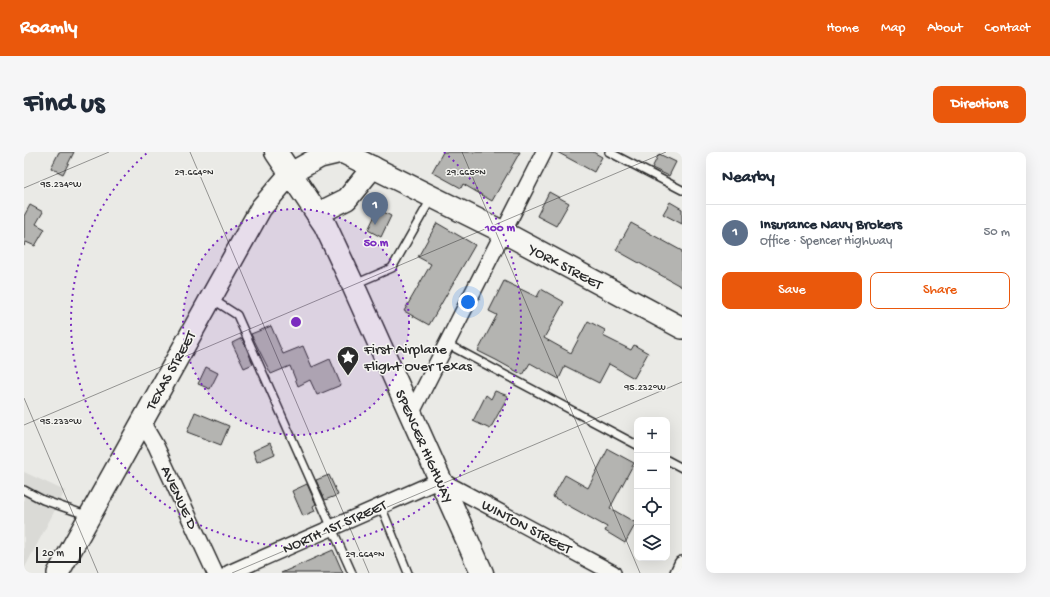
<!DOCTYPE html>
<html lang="en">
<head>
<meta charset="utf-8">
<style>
	body { margin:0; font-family:"Gochi Hand",sans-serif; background:#f6f6f7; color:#1f2937 }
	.controls { position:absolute; right:12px; bottom:12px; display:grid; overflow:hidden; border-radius:8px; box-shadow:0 4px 16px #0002 }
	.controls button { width:36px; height:36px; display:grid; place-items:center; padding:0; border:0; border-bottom:1px solid #e0e1e3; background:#fff; color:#1f2937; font:20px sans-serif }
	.scale { position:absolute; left:12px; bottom:10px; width:45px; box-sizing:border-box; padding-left:4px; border:2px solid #2b2b2b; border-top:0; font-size:11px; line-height:14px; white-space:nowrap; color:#2b2b2b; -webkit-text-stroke:3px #f6f6f2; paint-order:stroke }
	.you { position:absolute; left:444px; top:150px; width:14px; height:14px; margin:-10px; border:3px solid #fff; border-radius:50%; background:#1a73e8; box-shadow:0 0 0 6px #1a73e833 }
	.badge { display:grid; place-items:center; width:26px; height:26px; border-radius:50%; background:#ea580c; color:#fff; font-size:13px; font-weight:700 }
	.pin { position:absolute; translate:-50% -33px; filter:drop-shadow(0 1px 2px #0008) }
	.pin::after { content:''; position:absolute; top:21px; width:14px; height:12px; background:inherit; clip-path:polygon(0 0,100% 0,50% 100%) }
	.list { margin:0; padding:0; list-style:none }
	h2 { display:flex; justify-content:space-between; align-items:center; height:52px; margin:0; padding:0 16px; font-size:17px }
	h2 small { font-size:13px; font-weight:400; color:#747a83 }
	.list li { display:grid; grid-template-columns:26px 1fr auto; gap:12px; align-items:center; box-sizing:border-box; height:56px; padding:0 16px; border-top:1px solid #e0e1e3 }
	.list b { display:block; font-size:15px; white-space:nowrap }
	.list p { margin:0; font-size:13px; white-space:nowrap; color:#747a83 }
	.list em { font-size:13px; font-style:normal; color:#747a83 }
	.actions { display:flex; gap:8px; padding:12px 16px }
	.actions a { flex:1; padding:9px 0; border:1px solid #ea580c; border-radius:8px; text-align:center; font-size:14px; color:#ea580c }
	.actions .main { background:#ea580c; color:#fff }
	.icon { flex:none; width:22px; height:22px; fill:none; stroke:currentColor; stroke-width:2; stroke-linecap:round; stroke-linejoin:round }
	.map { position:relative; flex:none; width:658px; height:421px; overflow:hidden; border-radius:8px }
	header { display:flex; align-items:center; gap:24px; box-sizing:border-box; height:56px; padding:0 20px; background:#ea580c; color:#fff }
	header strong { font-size:19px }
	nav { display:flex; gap:22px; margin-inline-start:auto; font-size:14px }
	.intro { display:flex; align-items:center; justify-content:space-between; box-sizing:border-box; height:96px; padding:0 24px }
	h1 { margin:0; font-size:28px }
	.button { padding:10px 18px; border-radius:8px; background:#ea580c; color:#fff; font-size:14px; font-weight:700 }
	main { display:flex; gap:24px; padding:0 24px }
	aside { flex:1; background:#fff; border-radius:8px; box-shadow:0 4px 16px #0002 }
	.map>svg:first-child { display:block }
</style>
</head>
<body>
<header>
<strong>Roamly</strong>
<nav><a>Home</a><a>Map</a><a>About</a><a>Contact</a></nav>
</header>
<div class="intro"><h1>Find us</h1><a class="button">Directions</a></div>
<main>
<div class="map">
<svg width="658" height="421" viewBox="0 0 658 421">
	<rect width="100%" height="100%" fill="#eaeae6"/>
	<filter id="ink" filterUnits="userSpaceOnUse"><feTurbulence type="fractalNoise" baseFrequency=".025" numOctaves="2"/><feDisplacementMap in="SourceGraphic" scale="8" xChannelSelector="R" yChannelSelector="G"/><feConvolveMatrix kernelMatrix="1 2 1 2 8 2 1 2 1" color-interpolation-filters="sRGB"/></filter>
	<g filter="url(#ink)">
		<polygon fill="#dadad6" points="0,320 41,339 0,417"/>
		<g fill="#b4b4b1" stroke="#2b2b2b">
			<polygon points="35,0 50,0 39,22 27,16"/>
			<polygon points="419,0 496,0 468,49 439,32 437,36 408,20"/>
			<polygon points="533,0 569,0 578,5 570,20"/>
			<polygon points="635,2 652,10 645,24 628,16"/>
			<polygon points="525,40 545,51 532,74 513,64"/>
			<polygon points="646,50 658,57 658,72 639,62"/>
			<polygon points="6,53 19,60 12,72 21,77 11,94 2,90 0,94 0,64"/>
			<polygon points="354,57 367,64 357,85 344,78"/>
			<polygon points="413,71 451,93 405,173 380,159 407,112 394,105"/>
			<polygon points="607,71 658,99 658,135 592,98"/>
			<polygon points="480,129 513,145 517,137 540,150 520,186 547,201 564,169 581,178 579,184 607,198 610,193 624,201 610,226 585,212 575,231 541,214 535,227 506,211 499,223 472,208 454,199 473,163 465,159"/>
			<polygon points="247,174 259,202 279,194 288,215 306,207 317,233 293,243 286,228 274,234 266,214 247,222 227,182"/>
			<polygon points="218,186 229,212 220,216 208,191"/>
			<polygon points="182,215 194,221 186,237 174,232"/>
			<polygon points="471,239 484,244 466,277 449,269 462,243 467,247"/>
			<polygon points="171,260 205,274 197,293 163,280"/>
			<polygon points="246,291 251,302 233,310 229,299"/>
			<polygon points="584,297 610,311 586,356 612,371 601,391 581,379 583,375 529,345 541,323 564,336"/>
			<polygon points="305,323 314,343 301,348 292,328"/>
			<polygon points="283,332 292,352 289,354 291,359 279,364 268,339"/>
			<polygon points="309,398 319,421 257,421"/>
		</g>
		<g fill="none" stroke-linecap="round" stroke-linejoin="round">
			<g stroke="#2b2b2b" stroke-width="10">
				<g id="lane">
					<polyline points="585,0 658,38"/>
					<polyline points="331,132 368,116 407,47"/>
					<polyline points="188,147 213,163 328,421"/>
					<polyline points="423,192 613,293"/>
					<polyline points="643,308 658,316"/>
					<polyline points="0,338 19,348 65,364"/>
					<polyline points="357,354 384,421"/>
				</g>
			</g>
			<g stroke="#2b2b2b" stroke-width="18">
				<g id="street">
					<polyline points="387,262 520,0"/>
					<polyline points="118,270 132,294 191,421"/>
					<polyline points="205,421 416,328 589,421"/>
					<polyline points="654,421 658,412"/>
				</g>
			</g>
			<g stroke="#2b2b2b" stroke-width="24">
				<g id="secondary">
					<polyline points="318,0 479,80 658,176"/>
					<polyline points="293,62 323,47 349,15"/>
					<polyline points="34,421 237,56 267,21 296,5 317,0"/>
				</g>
			</g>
			<g stroke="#2b2b2b" stroke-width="25">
				<polyline id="primary" points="252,0 301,73 329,133 458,421"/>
			</g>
			<use href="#lane" stroke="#f6f6f2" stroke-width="7"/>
			<use href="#street" stroke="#f6f6f2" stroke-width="15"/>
			<use href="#secondary" stroke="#f6f6f2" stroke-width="21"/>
			<use href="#primary" stroke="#f6f6f2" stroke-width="22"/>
		</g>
	</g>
	<path fill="none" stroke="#2b2b2b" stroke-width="1" stroke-opacity="0.45" d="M 166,0 L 345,421M 438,0 L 616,421M 0,36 L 85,0M 0,246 L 74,421M 0,273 L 642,0M 208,421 L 658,230"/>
	<circle cx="272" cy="170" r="113" fill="#7b2cbf" fill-opacity=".12"/>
	<g fill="none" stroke="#7b2cbf" stroke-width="2" stroke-dasharray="2 4">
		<circle cx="272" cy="170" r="113"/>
		<path d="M420 0A225 225 0 1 1 124 0"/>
	</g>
	<defs>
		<g id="sight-pin" transform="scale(1.15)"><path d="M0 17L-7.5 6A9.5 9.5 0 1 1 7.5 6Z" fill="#2b2b2b" stroke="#f6f6f2"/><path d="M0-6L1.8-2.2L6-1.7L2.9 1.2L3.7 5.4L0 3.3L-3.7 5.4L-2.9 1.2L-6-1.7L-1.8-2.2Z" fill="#fff"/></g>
	</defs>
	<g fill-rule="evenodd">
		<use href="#sight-pin" x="324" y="205"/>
	</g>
	<g text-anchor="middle" stroke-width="3" stroke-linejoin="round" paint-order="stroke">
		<g font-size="15" fill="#2b2b2b" stroke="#f6f6f2">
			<text transform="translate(542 114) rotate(28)" y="5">YORK STREET</text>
			<text transform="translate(146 218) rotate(-61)" y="5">TEXAS STREET</text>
			<text transform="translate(401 294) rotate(66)" y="5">SPENCER HIGHWAY</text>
			<text transform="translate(156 345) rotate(65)" y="5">AVENUE D</text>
			<text transform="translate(310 374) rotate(-24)" y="5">NORTH 1ST STREET</text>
			<text transform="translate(503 374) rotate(28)" y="5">WINTON STREET</text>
		</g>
		<g font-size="15" fill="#2b2b2b" stroke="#f6f6f2" text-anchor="start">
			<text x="340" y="201">First Airplane<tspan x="340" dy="17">Flight Over Texas</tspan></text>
		</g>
	</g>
	<g font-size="10" text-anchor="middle" fill="#2b2b2b" stroke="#f6f6f2" stroke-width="3" stroke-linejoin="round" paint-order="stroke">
		<text x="170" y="23">29.664°N</text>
		<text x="442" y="23">29.665°N</text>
		<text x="37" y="35">95.234°W</text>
		<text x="621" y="238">95.232°W</text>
		<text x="37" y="272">95.233°W</text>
		<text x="341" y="405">29.664°N</text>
	</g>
	<circle cx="272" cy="170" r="6" fill="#7b2cbf" stroke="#f6f6f2" stroke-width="2"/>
	<g font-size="12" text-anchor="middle" font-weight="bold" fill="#7b2cbf" stroke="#f6f6f2" stroke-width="3" stroke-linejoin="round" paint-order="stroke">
		<text x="476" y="79">100 m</text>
		<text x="352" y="94">50 m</text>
	</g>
</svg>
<div class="controls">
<button>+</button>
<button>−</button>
<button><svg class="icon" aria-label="locate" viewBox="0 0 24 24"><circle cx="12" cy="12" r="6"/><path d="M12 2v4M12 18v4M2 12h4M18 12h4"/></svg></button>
<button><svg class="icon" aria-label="layers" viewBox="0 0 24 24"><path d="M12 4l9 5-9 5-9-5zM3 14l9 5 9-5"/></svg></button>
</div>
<div class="scale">20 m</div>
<div class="you"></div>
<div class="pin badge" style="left:351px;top:73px;background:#5c6f8a">1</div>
</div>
<aside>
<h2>Nearby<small></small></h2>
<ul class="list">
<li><span class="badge" style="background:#5c6f8a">1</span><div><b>Insurance Navy Brokers</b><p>Office · Spencer Highway</p></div><em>50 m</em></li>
</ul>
<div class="actions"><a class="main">Save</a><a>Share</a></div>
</aside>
</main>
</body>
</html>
